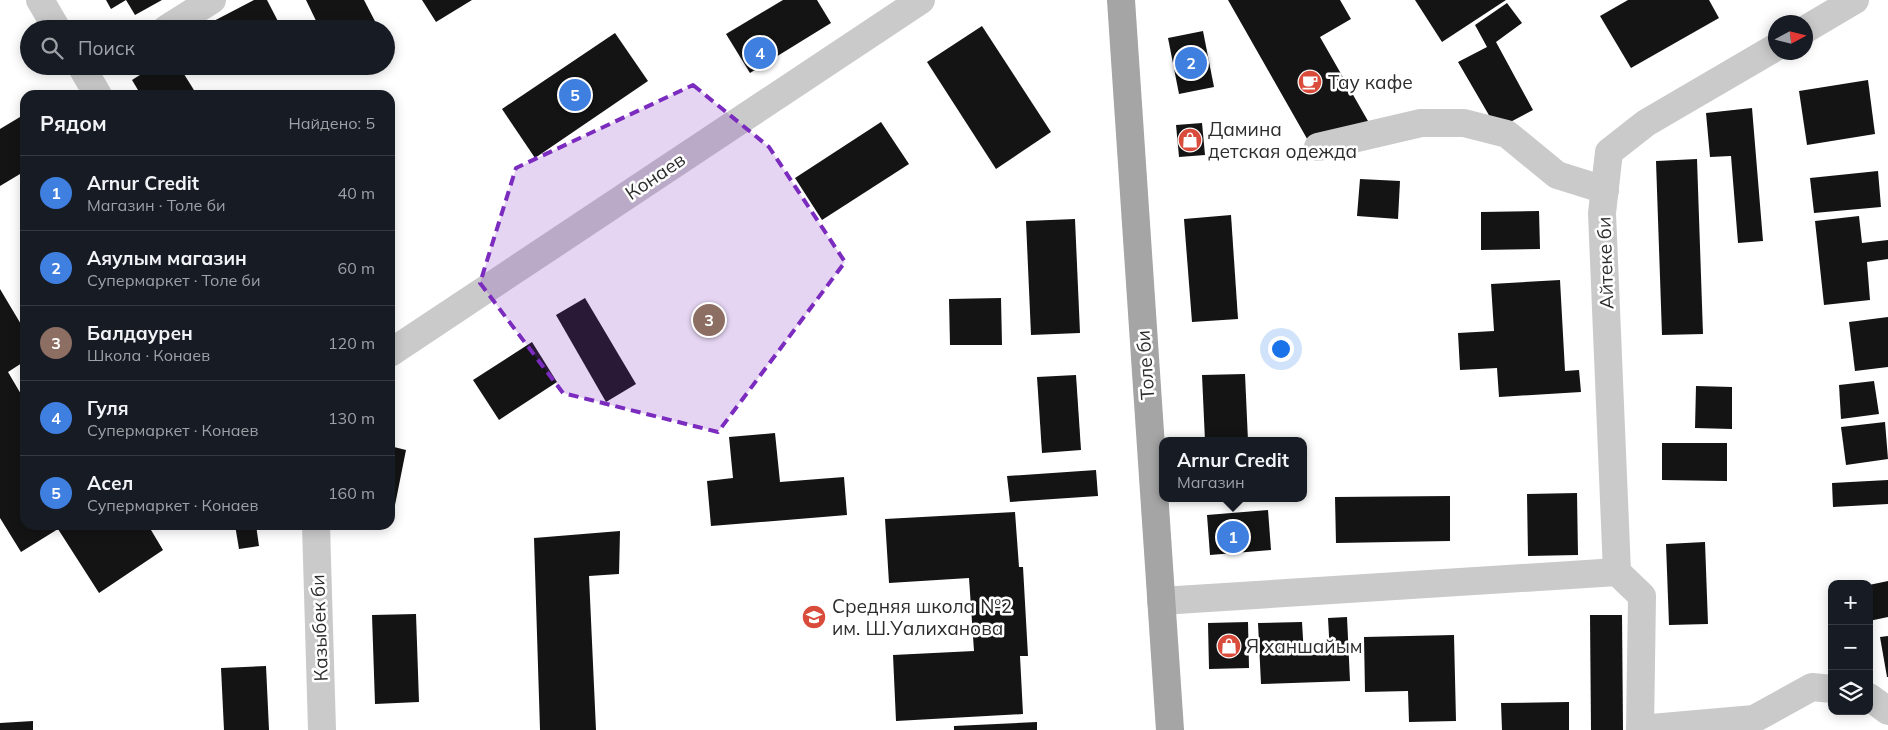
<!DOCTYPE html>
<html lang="ru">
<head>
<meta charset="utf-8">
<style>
	body { margin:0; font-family:Mulish,sans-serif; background:#20242c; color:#f1f3f6 }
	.controls { position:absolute; right:15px; bottom:15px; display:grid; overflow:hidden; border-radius:10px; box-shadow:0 2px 12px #0003 }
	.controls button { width:45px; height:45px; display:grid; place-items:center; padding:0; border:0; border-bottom:1px solid #363941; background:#171b24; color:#f1f3f6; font:25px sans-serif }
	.compass { position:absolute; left:1768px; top:15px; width:45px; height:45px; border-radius:50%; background:#171b24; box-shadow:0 2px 12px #0003; rotate:83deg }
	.you { position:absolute; left:1280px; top:348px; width:18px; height:18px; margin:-12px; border:4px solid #fff; border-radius:50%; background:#1a73e8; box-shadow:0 0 0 8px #1a73e833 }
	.badge { display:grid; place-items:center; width:32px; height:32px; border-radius:50%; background:#d94b3a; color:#fff; font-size:16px; font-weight:700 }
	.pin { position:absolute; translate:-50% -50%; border:2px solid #fff; box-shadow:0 1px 5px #0006 }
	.popup { position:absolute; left:1159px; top:437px; width:148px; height:65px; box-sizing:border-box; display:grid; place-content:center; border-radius:10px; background:#171b24; filter:drop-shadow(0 1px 4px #0005); font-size:16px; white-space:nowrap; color:#9ea1a6 }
	.popup b { font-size:19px; color:#f1f3f6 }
	.popup::after { content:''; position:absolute; left:50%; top:100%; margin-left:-10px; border:10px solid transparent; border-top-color:#171b24 }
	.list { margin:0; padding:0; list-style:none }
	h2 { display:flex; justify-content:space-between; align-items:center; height:65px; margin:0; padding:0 20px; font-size:21px }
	h2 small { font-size:16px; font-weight:400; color:#9ea1a6 }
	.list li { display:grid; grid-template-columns:32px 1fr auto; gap:15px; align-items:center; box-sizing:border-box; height:75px; padding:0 20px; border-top:1px solid #363941 }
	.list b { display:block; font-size:19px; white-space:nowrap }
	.list p { margin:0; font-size:16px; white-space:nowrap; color:#9ea1a6 }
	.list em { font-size:16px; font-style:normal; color:#9ea1a6 }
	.icon { flex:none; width:28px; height:28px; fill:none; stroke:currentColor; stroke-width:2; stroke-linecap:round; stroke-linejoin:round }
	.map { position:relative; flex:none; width:1888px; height:730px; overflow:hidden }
	.search { position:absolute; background:#171b24; box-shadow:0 2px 12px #0003; left:20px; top:20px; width:375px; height:55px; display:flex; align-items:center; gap:12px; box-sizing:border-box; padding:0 18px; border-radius:28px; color:#9ea1a6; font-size:19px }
	.panel { position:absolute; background:#171b24; box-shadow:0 2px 12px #0003; left:20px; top:90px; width:375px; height:440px; border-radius:15px }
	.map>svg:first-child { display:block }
</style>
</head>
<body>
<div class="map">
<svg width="1888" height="730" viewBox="0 0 1888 730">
	<rect width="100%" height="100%" fill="#fff"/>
	<g fill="#141414">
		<polygon points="106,0 126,0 111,9"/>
		<polygon points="126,0 162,0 135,15"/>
		<polygon points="254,0 267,0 282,29 211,29 208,24"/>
		<polygon points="306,0 364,0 379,29 320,29"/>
		<polygon points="422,0 472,0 436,22"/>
		<polygon points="783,0 817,0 831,23 750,73 726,34"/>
		<polygon points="1228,0 1340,0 1351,19 1320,37 1372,128 1318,158"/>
		<polygon points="1415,0 1506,0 1442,42"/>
		<polygon points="1628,0 1709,0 1719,18 1631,68 1600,16"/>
		<polygon points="1507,3 1522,23 1496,42 1533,110 1497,129 1458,62 1487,47 1475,25"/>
		<polygon points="982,26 1051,132 996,169 927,62"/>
		<polygon points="1203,31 1214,87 1179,94 1168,38"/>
		<polygon points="615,33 648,81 535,158 502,109"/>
		<polygon points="154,66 179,66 197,95 141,95 132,80"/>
		<polygon points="1868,80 1875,134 1807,145 1799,91"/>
		<polygon points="1752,108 1763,241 1738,243 1731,156 1710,157 1706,113"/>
		<polygon points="25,114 25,171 0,186 0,129"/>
		<polygon points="881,122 909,164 822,220 795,178"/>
		<polygon points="1202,123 1205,155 1179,157 1176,125"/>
		<polygon points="1697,159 1703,334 1662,335 1656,161"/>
		<polygon points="1878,171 1881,207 1814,213 1810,178"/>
		<polygon points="1360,179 1400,181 1398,219 1357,216"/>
		<polygon points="1539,211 1540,249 1481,250 1481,212"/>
		<polygon points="1231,215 1238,319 1192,322 1184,219"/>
		<polygon points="1859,216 1862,243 1888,240 1888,259 1867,262 1870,300 1824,305 1815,221"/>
		<polygon points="1075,219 1080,333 1031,335 1026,221"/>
		<polygon points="1560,280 1565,371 1579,370 1581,392 1499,397 1497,368 1460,370 1458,333 1494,331 1491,284"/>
		<polygon points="0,289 25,331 25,361 8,372 25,401 25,525 148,525 163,550 99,593 58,529 21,552 0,518"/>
		<polygon points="585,298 636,384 606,402 556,315"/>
		<polygon points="1001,298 1002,345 950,345 949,299"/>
		<polygon points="1888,317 1888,367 1855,371 1849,322"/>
		<polygon points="532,342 557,382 499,420 473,380"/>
		<polygon points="1245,374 1248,441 1205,441 1202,375"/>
		<polygon points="1076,375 1081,450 1042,453 1037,377"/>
		<polygon points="1874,381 1879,414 1841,419 1839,385"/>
		<polygon points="1696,386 1732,387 1732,429 1695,428"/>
		<polygon points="1885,422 1888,459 1846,465 1841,427"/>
		<polygon points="775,433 780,482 844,477 847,515 711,526 707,481 733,478 729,437"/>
		<polygon points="1662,443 1727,443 1727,481 1662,480"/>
		<polygon points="390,446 406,450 391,525 390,525"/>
		<polygon points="1096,470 1098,496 1010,502 1007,476"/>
		<polygon points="1888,480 1888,504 1833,507 1832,483"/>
		<polygon points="1577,493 1578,555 1528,556 1527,494"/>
		<polygon points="1450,496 1450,541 1336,543 1335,497"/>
		<polygon points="1268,510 1271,550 1210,555 1207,515"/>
		<polygon points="1015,512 1019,567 1023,567 1028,656 1020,656 1023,714 896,721 893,655 974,651 969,578 889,583 885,519"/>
		<polygon points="235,525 256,525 259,546 239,549"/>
		<polygon points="620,531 619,574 589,576 596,730 540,730 534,538"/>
		<polygon points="1705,542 1708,624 1669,625 1666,544"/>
		<polygon points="1888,581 1888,617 1869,621 1869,585"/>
		<polygon points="416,614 419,702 375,704 372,615"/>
		<polygon points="1590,615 1622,615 1623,730 1591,730"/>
		<polygon points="1347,617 1350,681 1261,684 1258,623 1302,622 1304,655 1330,654 1328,618"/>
		<polygon points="1248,622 1249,668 1209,669 1208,623"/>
		<polygon points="1454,635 1456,721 1409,722 1408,691 1365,692 1364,637"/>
		<polygon points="1888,636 1888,677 1887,677 1880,637"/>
		<polygon points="266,666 269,730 224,730 221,668"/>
		<polygon points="1569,702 1569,730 1502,730 1501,703"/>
		<polygon points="33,721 33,730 0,730 0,723"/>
		<polygon points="1037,722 1037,730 954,730 954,726"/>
	</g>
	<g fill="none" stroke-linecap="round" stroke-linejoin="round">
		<g stroke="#cacaca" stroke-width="28">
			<polyline points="40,0 57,29"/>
			<polyline points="166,29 212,0"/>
			<polyline points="1806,29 1855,0"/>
			<polyline points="81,66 98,95"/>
			<polyline points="1318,147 1421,123 1464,123 1507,134 1557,175 1605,190"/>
			<polyline points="390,353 921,0"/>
			<polyline points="316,525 322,730"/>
			<polyline points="1617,572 1602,213 1609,152 1646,123 1776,47"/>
			<polyline points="1161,601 1617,572 1642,596 1640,730"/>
			<polyline points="1869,697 1888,711"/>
			<polyline points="1640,729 1754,719 1812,687 1832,689"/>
		</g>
		<polyline stroke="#a5a5a5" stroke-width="28" points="1121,0 1170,730"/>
	</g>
	<path fill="#7b2cbf" fill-opacity="0.2" stroke="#7b2cbf" stroke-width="4" stroke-dasharray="10 6" stroke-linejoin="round" d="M 693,85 L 769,147 L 845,262 L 718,432 L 563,393 L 480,283 L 516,168 Z"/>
	<defs>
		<g id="cafe-disc" transform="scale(1.25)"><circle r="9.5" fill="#d94b3a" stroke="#fff"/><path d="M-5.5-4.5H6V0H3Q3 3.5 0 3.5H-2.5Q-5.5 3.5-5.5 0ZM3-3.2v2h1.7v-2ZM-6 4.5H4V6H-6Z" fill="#fff"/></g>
		<g id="shop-disc" transform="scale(1.25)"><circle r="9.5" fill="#d94b3a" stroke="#fff"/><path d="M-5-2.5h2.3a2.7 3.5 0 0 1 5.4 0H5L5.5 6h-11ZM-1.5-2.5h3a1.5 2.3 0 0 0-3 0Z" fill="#fff"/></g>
		<g id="school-disc" transform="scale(1.25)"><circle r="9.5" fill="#d94b3a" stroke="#fff"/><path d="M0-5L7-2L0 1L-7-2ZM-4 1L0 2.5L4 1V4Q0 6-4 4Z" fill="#fff"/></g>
	</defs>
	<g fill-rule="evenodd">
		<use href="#cafe-disc" x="1310" y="82"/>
		<use href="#shop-disc" x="1190" y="140"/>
		<use href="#school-disc" x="814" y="617"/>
		<use href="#shop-disc" x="1229" y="646"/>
	</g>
	<g text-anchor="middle" stroke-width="5" stroke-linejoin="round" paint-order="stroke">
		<g font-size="19" fill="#2d2d2d" stroke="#fff" text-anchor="start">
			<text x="1328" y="89">Тау кафе</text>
			<text x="1208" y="136">Дамина<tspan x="1208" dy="22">детская одежда</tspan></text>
			<text x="832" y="613">Средняя школа №2<tspan x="832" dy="22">им. Ш.Уалиханова</tspan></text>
			<text x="1246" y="653">Я ханшайым</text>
		</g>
		<g font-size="19" fill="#2d2d2d" stroke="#fff">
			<text transform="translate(655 176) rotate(-34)" y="7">Конаев</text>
			<text transform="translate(1605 263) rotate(-92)" y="7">Айтеке би</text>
			<text transform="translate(1145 365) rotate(-94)" y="7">Толе би</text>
			<text transform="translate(319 628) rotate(-92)" y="7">Казыбек би</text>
		</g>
	</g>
</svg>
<div class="controls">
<button>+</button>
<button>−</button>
<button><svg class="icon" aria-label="layers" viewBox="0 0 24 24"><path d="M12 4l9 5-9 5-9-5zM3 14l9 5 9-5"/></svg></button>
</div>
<svg class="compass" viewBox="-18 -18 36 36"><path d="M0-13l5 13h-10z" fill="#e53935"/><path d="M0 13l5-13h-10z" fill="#9ea1a6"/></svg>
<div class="you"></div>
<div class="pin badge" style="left:1233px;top:537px;background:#3f7fe0">1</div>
<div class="popup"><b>Arnur Credit</b>Магазин</div>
<div class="pin badge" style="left:1191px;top:63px;background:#3f7fe0">2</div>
<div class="pin badge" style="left:709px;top:320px;background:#8d6e63">3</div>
<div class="pin badge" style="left:760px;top:53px;background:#3f7fe0">4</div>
<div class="pin badge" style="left:575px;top:95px;background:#3f7fe0">5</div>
<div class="search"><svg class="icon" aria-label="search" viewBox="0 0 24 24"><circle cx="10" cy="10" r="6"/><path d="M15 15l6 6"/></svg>Поиск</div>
<section class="panel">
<h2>Рядом<small>Найдено: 5</small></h2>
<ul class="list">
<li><span class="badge" style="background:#3f7fe0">1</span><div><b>Arnur Credit</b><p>Магазин · Толе би</p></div><em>40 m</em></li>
<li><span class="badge" style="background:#3f7fe0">2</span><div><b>Аяулым магазин</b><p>Супермаркет · Толе би</p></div><em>60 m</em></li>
<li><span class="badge" style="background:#8d6e63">3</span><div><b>Балдаурен</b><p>Школа · Конаев</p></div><em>120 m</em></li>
<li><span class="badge" style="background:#3f7fe0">4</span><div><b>Гуля</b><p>Супермаркет · Конаев</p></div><em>130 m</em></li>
<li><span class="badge" style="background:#3f7fe0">5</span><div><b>Асел</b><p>Супермаркет · Конаев</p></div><em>160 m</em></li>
</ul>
</section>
</div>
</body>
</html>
